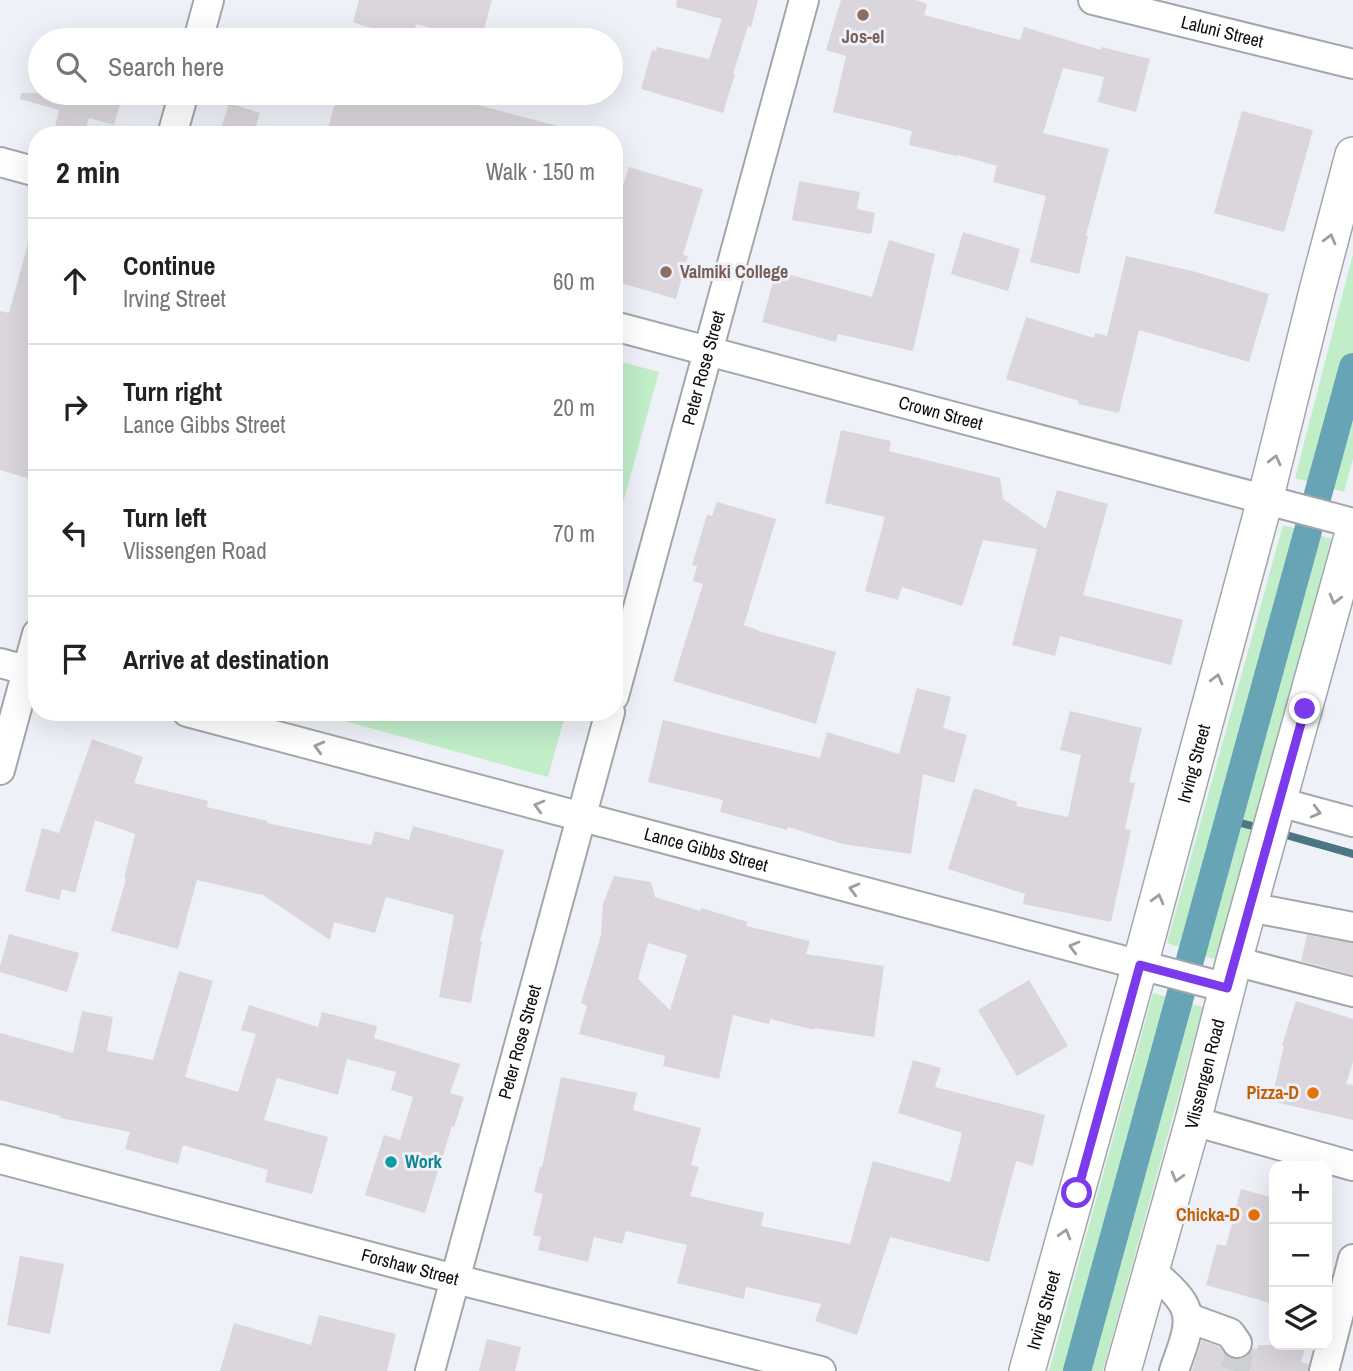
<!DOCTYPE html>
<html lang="en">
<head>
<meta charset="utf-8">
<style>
	body { margin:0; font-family:"Archivo Narrow",sans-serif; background:#f2f2f2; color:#222 }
	.controls { position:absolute; right:21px; bottom:21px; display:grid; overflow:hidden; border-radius:14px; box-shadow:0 7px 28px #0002 }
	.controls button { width:63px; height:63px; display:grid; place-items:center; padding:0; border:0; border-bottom:2px solid #e0e0e0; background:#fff; color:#222; font:35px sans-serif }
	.stop { position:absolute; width:21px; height:21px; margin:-16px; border:5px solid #7c3aed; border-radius:50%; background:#fff }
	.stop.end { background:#7c3aed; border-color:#fff; box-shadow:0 2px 7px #0008 }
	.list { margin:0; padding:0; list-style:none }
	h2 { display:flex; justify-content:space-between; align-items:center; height:91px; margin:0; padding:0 28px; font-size:30px }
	h2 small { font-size:23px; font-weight:400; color:#767676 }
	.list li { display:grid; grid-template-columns:46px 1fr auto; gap:21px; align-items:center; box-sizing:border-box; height:126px; padding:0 28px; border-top:2px solid #e0e0e0 }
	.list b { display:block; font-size:26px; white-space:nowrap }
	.list p { margin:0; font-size:23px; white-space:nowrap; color:#767676 }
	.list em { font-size:23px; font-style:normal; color:#767676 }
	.icon { flex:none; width:38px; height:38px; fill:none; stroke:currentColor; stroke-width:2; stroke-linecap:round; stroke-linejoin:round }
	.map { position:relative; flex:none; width:1353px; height:1371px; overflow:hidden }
	.search { position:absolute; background:#fff; box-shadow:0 7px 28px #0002; left:28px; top:28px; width:595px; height:77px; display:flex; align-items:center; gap:18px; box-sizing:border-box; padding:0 24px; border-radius:38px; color:#767676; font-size:26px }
	.panel { position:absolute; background:#fff; box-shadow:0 7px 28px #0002; left:28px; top:126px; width:595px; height:595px; border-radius:28px }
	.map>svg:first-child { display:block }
</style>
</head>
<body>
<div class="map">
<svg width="1353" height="1371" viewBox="0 0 1353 1371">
	<rect width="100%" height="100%" fill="#eef1f7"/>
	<g fill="#c1edc9">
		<polygon points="1353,254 1353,459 1344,492 1295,478"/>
		<polygon points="614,360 659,372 614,536"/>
		<polygon points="1283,525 1332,539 1217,960 1167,943"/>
		<polygon points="312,712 566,712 548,777"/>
		<polygon points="1153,993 1203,1007 1103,1371 1049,1371"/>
	</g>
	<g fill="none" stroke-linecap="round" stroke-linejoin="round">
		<g stroke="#4b7684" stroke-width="8">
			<polyline points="1229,820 1264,829"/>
			<polyline points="1279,833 1353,854"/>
		</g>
		<polyline stroke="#67a4b6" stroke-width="28" points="1077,1371 1353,367"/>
	</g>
	<g fill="#dbd6db" fill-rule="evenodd">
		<polygon points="359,0 492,0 481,40 452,40 454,34 416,24 412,39 361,25 353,22"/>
		<polygon points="677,0 758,0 751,27 748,26 733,74 735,74 723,113 641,89 652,50 656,51 657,47 709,59 722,19 676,7"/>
		<polygon points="841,0 915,0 927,4 924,15 1020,40 1024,27 1101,50 1102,47 1150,59 1136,112 1098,102 1104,77 1063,68 1043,133 1109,149 1086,235 1088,236 1079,274 1030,262 1046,196 993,182 997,166 958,155 957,156 909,145 912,131 833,112 846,56 826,50"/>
		<polygon points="21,93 123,93 114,125 89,118 84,135 53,135 59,110 20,99"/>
		<polygon points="338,93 457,93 455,99 565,128 564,135 326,135"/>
		<polygon points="229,103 260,113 253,135 219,135"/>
		<polygon points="1242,111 1313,130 1284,232 1214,213"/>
		<polygon points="629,167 703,189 683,255 688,256 676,299 614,281 614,214"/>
		<polygon points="799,181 860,192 857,209 875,213 871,234 792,220"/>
		<polygon points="963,232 1020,249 1008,291 951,274"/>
		<polygon points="30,236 37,237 37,481 0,470 0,311 9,313"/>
		<polygon points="889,240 935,254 913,351 838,334 836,342 762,322 776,271 872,297"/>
		<polygon points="1126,256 1196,272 1269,294 1249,362 1139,330 1119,413 1078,404 1079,401 1006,379 1026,317 1094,338 1095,333 1107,336"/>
		<polygon points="841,430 891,441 889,451 1000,478 1003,499 1046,529 1057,490 1108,504 1083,595 1183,620 1171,665 1060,636 1055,656 1012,645 1037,549 983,540 962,606 902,587 898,600 865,591 885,517 825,503"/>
		<polygon points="717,502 776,519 744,625 758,630 758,631 836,652 816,724 673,681 703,584 693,581 697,566 692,565 707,515 712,516"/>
		<polygon points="917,688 951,697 943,728 967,735 954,783 923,774 911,854 843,844 788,827 787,830 720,812 723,800 648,782 663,720 820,758 827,732 899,754"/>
		<polygon points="1070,711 1142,728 1129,782 1135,783 1125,829 1131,830 1111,922 1023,904 1025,894 948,869 974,788 1017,802 1016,806 1068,817 1081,755 1060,750"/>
		<polygon points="92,739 143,757 134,783 208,801 207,807 267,821 267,823 371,845 375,831 409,840 413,826 504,850 480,941 482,941 471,1003 439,997 454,915 386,897 375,933 334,922 330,940 263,895 197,880 178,949 111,931 126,879 124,879 135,834 95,820 75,893 62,889 59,900 25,891 42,828 59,833"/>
		<path d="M 614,876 L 651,882 L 655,897 L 700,911 L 701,908 L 748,922 L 746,926 L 810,941 L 806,954 L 884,966 L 874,1037 L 815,1028 L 815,1030 L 770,1019 L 769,1024 L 733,1015 L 719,1079 L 663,1066 L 665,1056 L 579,1034 L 587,1006 L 581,1003 L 601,935 L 603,904 ZM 648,943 L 687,955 L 670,1010 L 638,979 Z"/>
		<polygon points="9,934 79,953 67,992 0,972 0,967"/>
		<polygon points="1307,935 1353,943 1353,975 1301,961"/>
		<polygon points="179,971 213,981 185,1077 238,1092 256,1034 241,1030 249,1005 318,1027 322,1012 377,1026 374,1038 460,1064 450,1093 464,1097 454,1127 452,1126 425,1213 365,1195 384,1135 400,1140 413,1097 391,1090 396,1072 347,1059 338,1095 277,1078 264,1120 328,1137 312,1194 265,1182 268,1170 183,1145 178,1164 125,1149 130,1132 60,1118 60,1116 0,1100 0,1033 73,1053 82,1011 113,1017 107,1051 153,1060"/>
		<polygon points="1029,980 1068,1046 1017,1076 978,1010"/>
		<polygon points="1296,1001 1353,1019 1353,1062 1346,1084 1353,1085 1353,1120 1271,1101 1284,1046 1282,1045"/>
		<polygon points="913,1060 941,1068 935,1087 1045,1115 1033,1166 1016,1161 989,1262 890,1237 857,1335 815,1321 821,1304 746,1287 744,1299 677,1283 687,1245 626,1231 622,1244 594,1237 588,1262 538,1250 541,1237 533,1235 543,1194 534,1192 540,1167 542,1167 561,1077 637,1093 633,1110 701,1128 691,1165 699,1167 690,1196 764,1213 761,1226 850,1244 873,1161 950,1182 962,1133 898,1113"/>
		<polygon points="1241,1189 1274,1198 1274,1304 1206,1285 1217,1244 1226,1246"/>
		<polygon points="20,1256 64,1264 50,1334 7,1325"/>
		<polygon points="319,1315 396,1334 387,1371 220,1371 234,1323 311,1345"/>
		<polygon points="487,1339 521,1347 515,1371 479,1371"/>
		<polygon points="1202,1340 1219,1347 1229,1358 1238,1360 1247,1356 1253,1348 1257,1349 1258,1345 1306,1345 1301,1362 1309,1364 1308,1371 1192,1371"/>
	</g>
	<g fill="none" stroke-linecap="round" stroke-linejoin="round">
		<polyline stroke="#cccfd4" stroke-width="28" stroke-dasharray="28 14" stroke-linecap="butt" points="1234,1371 1238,1361 1237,1343"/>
		<g stroke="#a3a6ab" stroke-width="32">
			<g id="minor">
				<path id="s1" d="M 1093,0 L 1353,64"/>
				<polyline points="198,40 209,0"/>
				<polyline points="172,135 184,93"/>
				<polyline points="0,162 37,172"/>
				<path id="s2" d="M 614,326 L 1353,523"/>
				<polyline points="0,663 37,673"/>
				<path id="s3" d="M 614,696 L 804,0"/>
				<path id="s4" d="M 187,712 L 1227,988"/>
				<polyline points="0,770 37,634"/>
				<polyline points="1279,802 1353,822"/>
				<polyline points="1249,907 1353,927"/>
				<polyline points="1234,961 1353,992"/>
				<polyline points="1193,1121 1353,1166"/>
				<path id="s5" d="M 0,1159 L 455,1279 L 821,1371"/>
				<path d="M 1151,1270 C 1161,1280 1175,1290 1182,1302 C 1196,1322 1180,1351 1174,1371"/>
				<polyline points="1189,1318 1230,1333 1237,1343"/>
				<path id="s6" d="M 430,1371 L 610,712"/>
				<polyline points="1324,1371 1353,1259"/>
			</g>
		</g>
		<g stroke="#a3a6ab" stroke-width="38">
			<g id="major">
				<path id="s7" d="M 1027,1371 L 1140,965 L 1265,500 L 1318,287 L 1353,155"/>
				<path id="s8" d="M 1123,1371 L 1193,1121 L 1234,961 L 1353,533"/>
			</g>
		</g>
		<use href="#minor" stroke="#fff" stroke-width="28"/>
		<use href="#major" stroke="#fff" stroke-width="35"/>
	</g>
	<defs><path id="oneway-chevron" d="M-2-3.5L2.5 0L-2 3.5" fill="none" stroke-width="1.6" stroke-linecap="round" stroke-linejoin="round" transform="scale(1.75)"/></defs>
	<g stroke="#9d9e9f">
		<use href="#oneway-chevron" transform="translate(1330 239) rotate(-75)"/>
		<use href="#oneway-chevron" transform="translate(1275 460) rotate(-76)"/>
		<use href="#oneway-chevron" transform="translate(1335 599) rotate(105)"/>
		<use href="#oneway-chevron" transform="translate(1217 679) rotate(-75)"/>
		<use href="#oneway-chevron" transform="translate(319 747) rotate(-165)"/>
		<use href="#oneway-chevron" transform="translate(539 806) rotate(-165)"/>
		<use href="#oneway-chevron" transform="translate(1316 812) rotate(15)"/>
		<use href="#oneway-chevron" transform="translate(854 889) rotate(-165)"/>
		<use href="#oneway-chevron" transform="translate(1158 899) rotate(-75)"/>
		<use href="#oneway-chevron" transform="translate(1074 947) rotate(-165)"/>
		<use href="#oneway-chevron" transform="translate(1177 1177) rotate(106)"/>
		<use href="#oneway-chevron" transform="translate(1065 1234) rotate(-74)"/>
	</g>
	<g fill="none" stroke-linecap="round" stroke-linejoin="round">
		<polyline stroke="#7c3aed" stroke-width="9" points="1077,1193 1140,965 1227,988 1305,709"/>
	</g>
	<g fill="#8d6e63" stroke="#eef1f7" stroke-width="2.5">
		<circle cx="863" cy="15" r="7"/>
		<circle cx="666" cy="272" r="7"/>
	</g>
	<g fill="#e8710a" stroke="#eef1f7" stroke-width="2.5">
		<circle cx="1313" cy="1093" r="7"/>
		<circle cx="1254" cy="1215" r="7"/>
	</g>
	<circle fill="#0f9aa8" stroke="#eef1f7" stroke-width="2.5" cx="391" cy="1162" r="7"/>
	<g text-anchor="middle" stroke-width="6" stroke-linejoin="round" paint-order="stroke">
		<g font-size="18" fill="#0b0c0e" stroke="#eef1f7">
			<text dy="6" stroke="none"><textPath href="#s1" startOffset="133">Laluni Street</textPath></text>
			<text dy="6" stroke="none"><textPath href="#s3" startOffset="340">Peter Rose Street</textPath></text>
			<text dy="6" stroke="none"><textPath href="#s2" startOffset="338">Crown Street</textPath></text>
			<text dy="6" stroke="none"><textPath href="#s7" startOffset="630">Irving Street</textPath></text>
			<text dy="6" stroke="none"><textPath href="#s4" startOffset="537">Lance Gibbs Street</textPath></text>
			<text dy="6" stroke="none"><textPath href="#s6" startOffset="341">Peter Rose Street</textPath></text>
			<text dy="6" stroke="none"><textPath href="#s8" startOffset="308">Vlissengen Road</textPath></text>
			<text dy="6" stroke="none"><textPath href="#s5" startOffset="424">Forshaw Street</textPath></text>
			<text dy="6" stroke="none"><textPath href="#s7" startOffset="63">Irving Street</textPath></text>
		</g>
		<g font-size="18" font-weight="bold" fill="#785e54" stroke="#eef1f7">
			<text x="863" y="43">Jos-el</text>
			<text x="680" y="278" text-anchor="start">Valmiki College</text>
		</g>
		<g font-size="18" font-weight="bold" fill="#c56008" stroke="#eef1f7" text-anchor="end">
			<text x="1299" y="1099">Pizza-D</text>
			<text x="1240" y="1221">Chicka-D</text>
		</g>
		<g font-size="18" font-weight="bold" fill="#0d838f" stroke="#eef1f7" text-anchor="start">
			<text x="405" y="1168">Work</text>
		</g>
	</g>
</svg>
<div class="controls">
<button>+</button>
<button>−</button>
<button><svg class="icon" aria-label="layers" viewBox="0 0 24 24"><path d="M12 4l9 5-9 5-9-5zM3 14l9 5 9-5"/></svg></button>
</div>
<div class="stop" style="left:1077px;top:1193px"></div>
<div class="stop end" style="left:1305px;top:709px"></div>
<div class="search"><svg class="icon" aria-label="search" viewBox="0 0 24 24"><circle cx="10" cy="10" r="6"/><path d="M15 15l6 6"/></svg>Search here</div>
<section class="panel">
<h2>2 min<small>Walk · 150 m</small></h2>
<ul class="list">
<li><svg class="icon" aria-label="ahead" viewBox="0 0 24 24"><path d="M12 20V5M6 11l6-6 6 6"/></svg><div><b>Continue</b><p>Irving Street</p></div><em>60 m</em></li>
<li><svg class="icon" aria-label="right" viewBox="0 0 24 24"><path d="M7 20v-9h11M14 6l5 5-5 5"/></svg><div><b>Turn right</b><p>Lance Gibbs Street</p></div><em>20 m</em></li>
<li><svg class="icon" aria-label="left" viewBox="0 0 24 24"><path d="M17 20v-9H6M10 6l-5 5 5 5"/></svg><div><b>Turn left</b><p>Vlissengen Road</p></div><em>70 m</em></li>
<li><svg class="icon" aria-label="arrive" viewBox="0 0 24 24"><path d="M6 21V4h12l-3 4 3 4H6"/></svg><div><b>Arrive at destination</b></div></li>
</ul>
</section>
</div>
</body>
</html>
